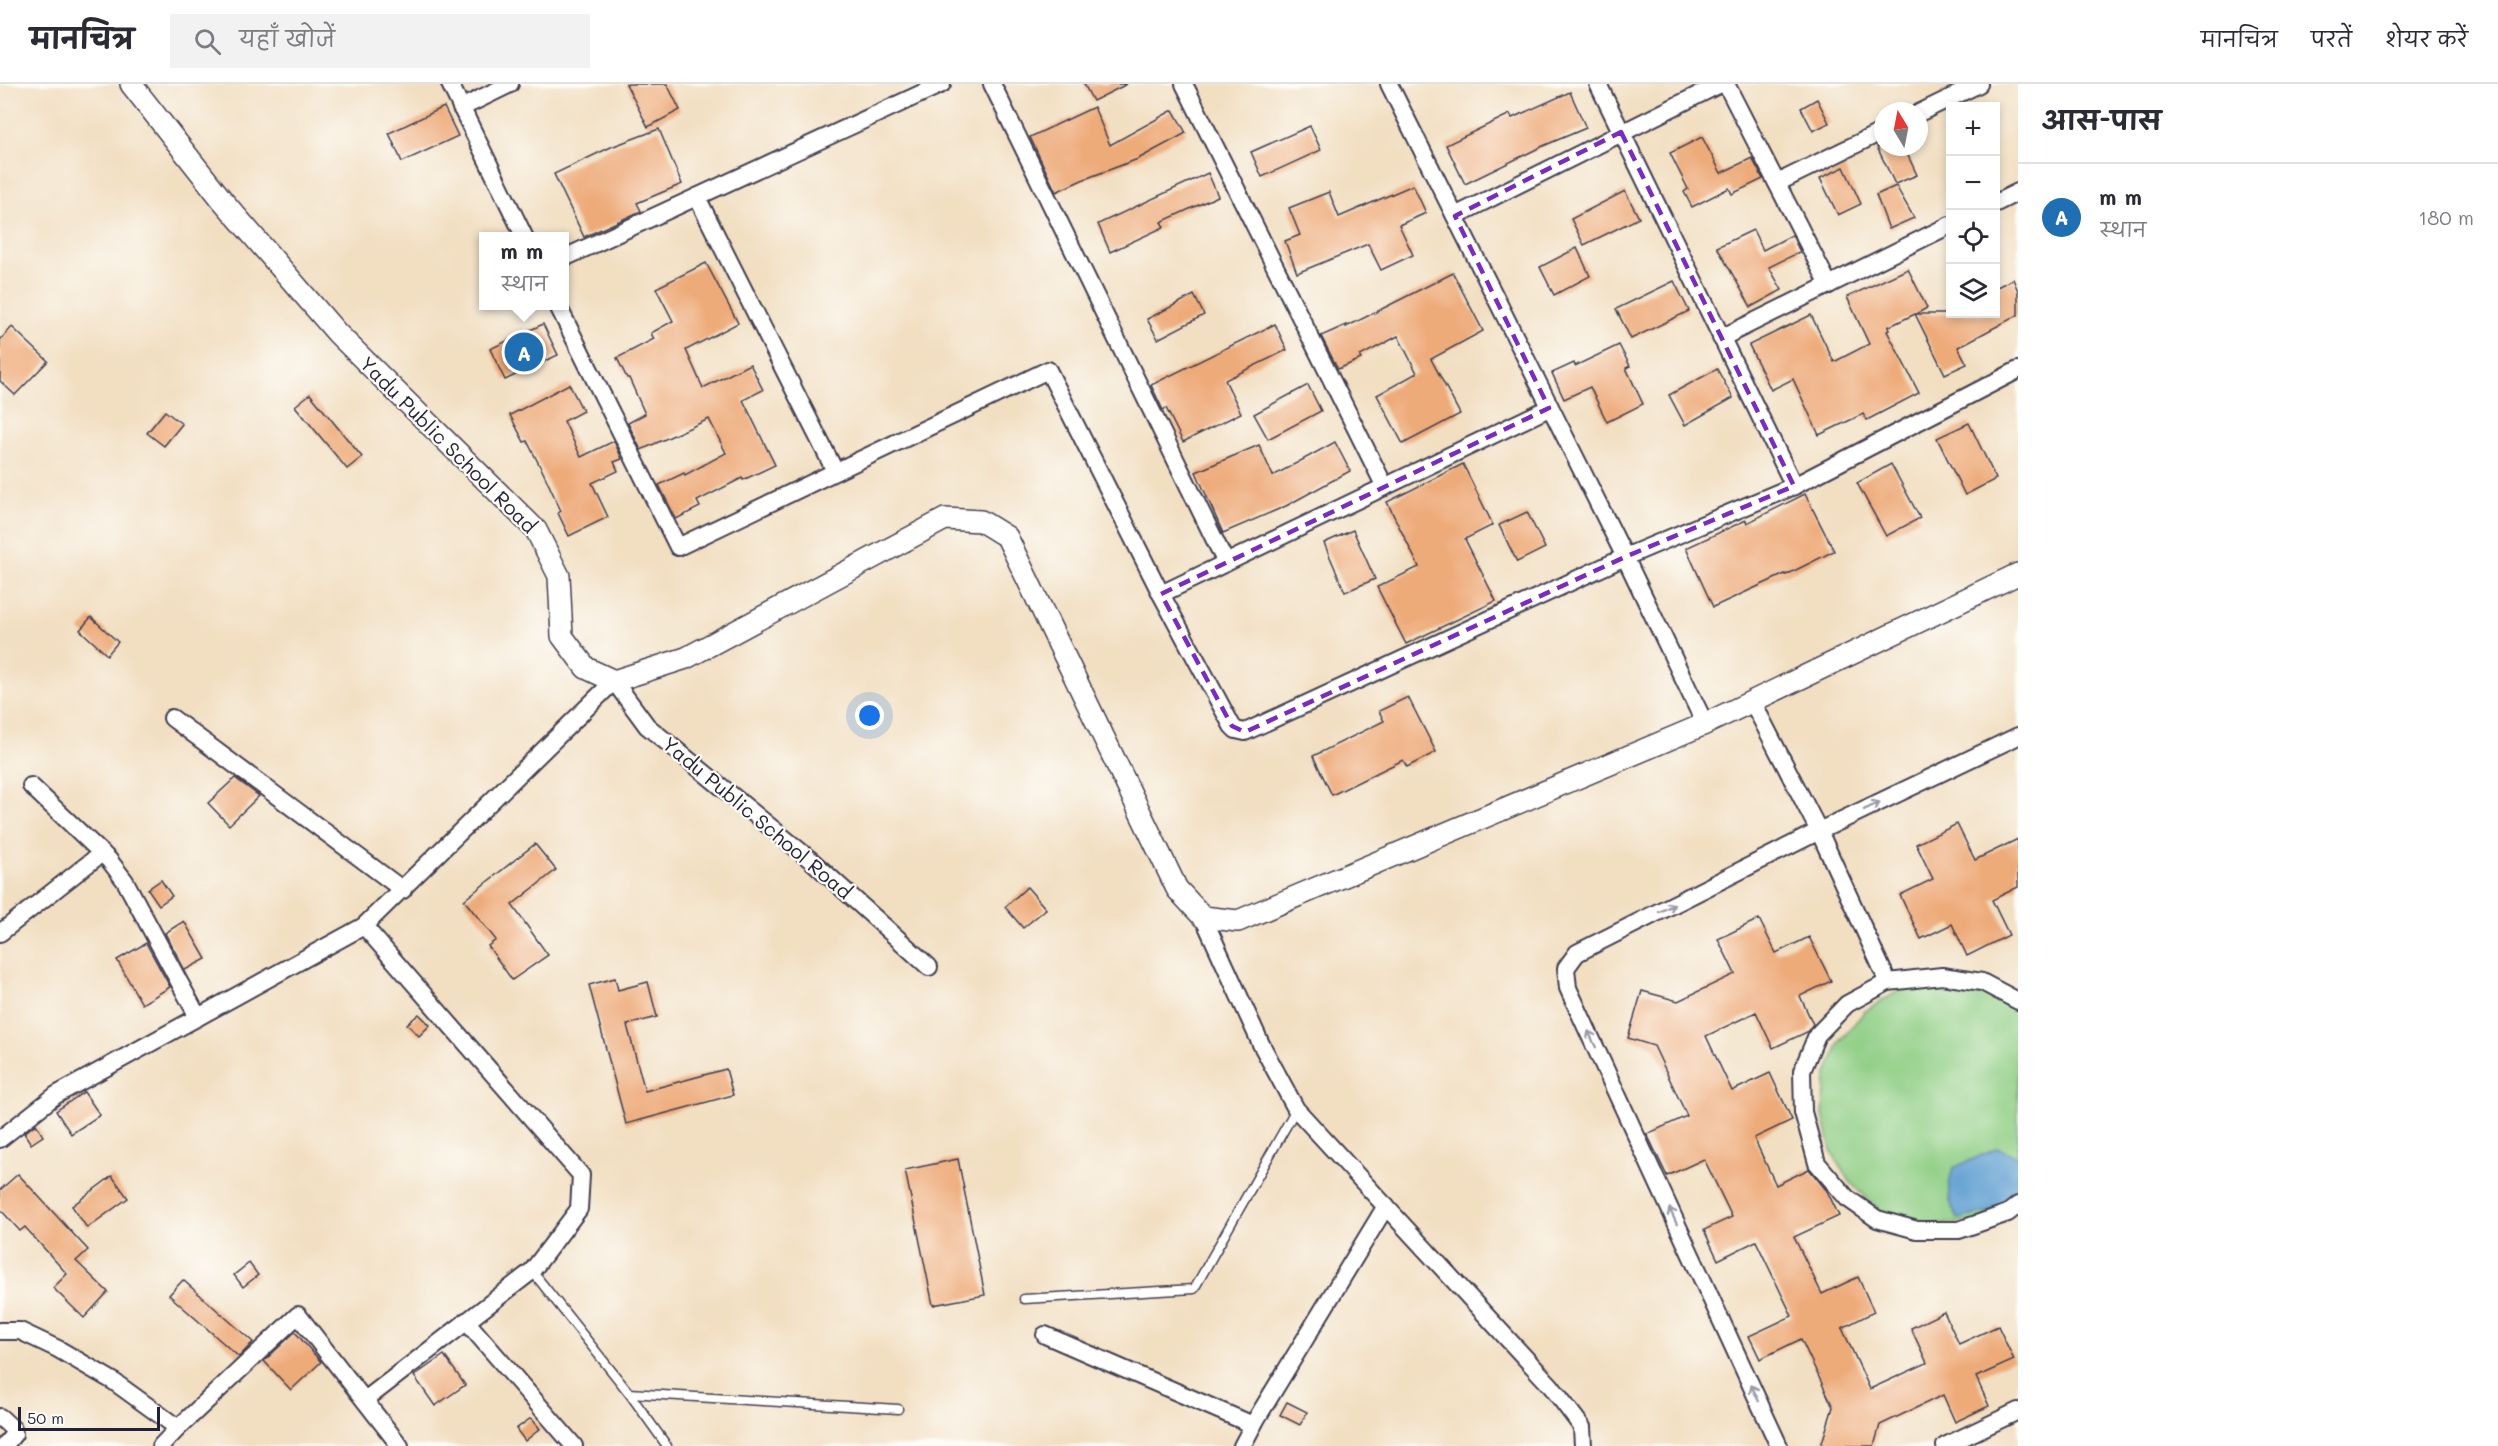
<!DOCTYPE html>
<html lang="hi">
<head>
<meta charset="utf-8">
<style>
	body { margin:0; font-family:Mali,"Playpen Sans Deva",sans-serif; background:#f2f2f3; color:#2b2b33 }
	.controls { position:absolute; right:18px; top:18px; display:grid; overflow:hidden; border-radius:0px; box-shadow:0 3px 9px #0003 }
	.controls button { width:54px; height:54px; display:grid; place-items:center; padding:0; border:0; border-bottom:2px solid #e1e1e2; background:#fff; color:#2b2b33; font:30px sans-serif }
	.compass { position:absolute; left:1874px; top:18px; width:54px; height:54px; border-radius:50%; background:#fff; box-shadow:0 3px 9px #0003; rotate:350deg }
	.scale { position:absolute; left:18px; bottom:15px; width:142px; box-sizing:border-box; padding-left:6px; border:3px solid #22223b; border-top:0; font-size:16px; line-height:21px; white-space:nowrap; color:#22223b; -webkit-text-stroke:4px #fdfcf7; paint-order:stroke }
	.you { position:absolute; left:870px; top:632px; width:21px; height:21px; margin:-15px; border:4px solid #fff; border-radius:50%; background:#1a73e8; box-shadow:0 0 0 9px #1a73e833 }
	.badge { display:grid; place-items:center; width:39px; height:39px; border-radius:50%; background:#1f6fb2; color:#fff; font-size:20px; font-weight:700 }
	.pin { position:absolute; translate:-50% -50%; border:3px solid #fff; box-shadow:0 2px 6px #0006 }
	.popup { position:absolute; left:479px; top:148px; width:90px; height:78px; box-sizing:border-box; display:grid; place-content:center; border-radius:0px; background:#fff; filter:drop-shadow(0 2px 4px #0005); font-size:20px; white-space:nowrap; color:#7c7c81 }
	.popup b { font-size:22px; color:#2b2b33 }
	.popup::after { content:''; position:absolute; left:50%; top:100%; margin-left:-12px; border:12px solid transparent; border-top-color:#fff }
	.list { margin:0; padding:0; list-style:none }
	h2 { display:flex; justify-content:space-between; align-items:center; height:78px; margin:0; padding:0 24px; font-size:26px }
	h2 small { font-size:20px; font-weight:400; color:#7c7c81 }
	.list li { display:grid; grid-template-columns:39px 1fr auto; gap:18px; align-items:center; box-sizing:border-box; height:108px; padding:0 24px; border-top:2px solid #e1e1e2 }
	.list b { display:block; font-size:22px; white-space:nowrap }
	.list p { margin:0; font-size:20px; white-space:nowrap; color:#7c7c81 }
	.list em { font-size:20px; font-style:normal; color:#7c7c81 }
	.icon { flex:none; width:33px; height:33px; fill:none; stroke:currentColor; stroke-width:2; stroke-linecap:round; stroke-linejoin:round }
	.map { position:relative; flex:none; width:2018px; height:1362px; overflow:hidden }
	header { display:flex; align-items:center; gap:36px; box-sizing:border-box; height:84px; padding:0 30px; background:#fff; border-bottom:2px solid #e1e1e2 }
	header strong { font-size:28px }
	nav { display:flex; gap:33px; margin-inline-start:auto; font-size:21px }
	.search { width:420px; height:54px; background:#f2f2f3; display:flex; align-items:center; gap:15px; box-sizing:border-box; padding:0 21px; border-radius:0px; color:#7c7c81; font-size:22px }
	main { display:flex }
	aside { flex:1; background:#fff }
	.map>svg:first-child { display:block }
</style>
</head>
<body>
<header>
<strong>मानचित्र</strong>
<div class="search"><svg class="icon" aria-label="search" viewBox="0 0 24 24"><circle cx="10" cy="10" r="6"/><path d="M15 15l6 6"/></svg>यहाँ खोजें</div>
<nav><a>मानचित्र</a><a>परतें</a><a>शेयर करें</a></nav>
</header>
<main>
<div class="map">
<svg width="2018" height="1362" viewBox="0 0 2018 1362">
	<rect width="100%" height="100%" fill="#fdfcf7"/>
	<filter id="ink" filterUnits="userSpaceOnUse"><feTurbulence type="fractalNoise" baseFrequency=".0167" numOctaves="2"/><feDisplacementMap in="SourceGraphic" scale="12" xChannelSelector="R" yChannelSelector="G"/><feConvolveMatrix kernelMatrix="1 2 1 2 8 2 1 2 1" color-interpolation-filters="sRGB"/></filter>
	<filter id="wash" filterUnits="userSpaceOnUse"><feTurbulence type="fractalNoise" baseFrequency=".008" numOctaves="4" result="noise"/><feDisplacementMap in="SourceGraphic" scale="24" xChannelSelector="R" yChannelSelector="G"/><feGaussianBlur stdDeviation="1.35" result="paint"/><feColorMatrix in="noise" values="0 0 0 0 0 0 0 0 0 0 0 0 0 0 0 0 0 1.4 0 .05"/><feComposite in="paint" operator="in"/></filter>
	<g filter="url(#wash)">
		<rect width="100%" height="100%" fill="#f2dfc2"/>
		<polygon fill="#8fce84" stroke="#587860" stroke-width="1.5" points="1939,896 1980,900 2018,918 2018,1123 1987,1139 1913,1140 1879,1125 1851,1099 1831,1067 1823,1031 1826,993 1839,958 1865,927 1900,906"/>
		<path fill="#5e9fd1" stroke="#406086" stroke-width="1.5" d="M 1997,1064 L 2018,1072 L 2018,1113 L 1987,1129 L 1958,1135 C 1947,1115 1946,1107 1953,1084 Z"/>
		<g id="blocks">
			<g fill="#eeab7a">
				<polygon points="626,0 667,0 680,26 648,43"/>
				<polygon points="1084,0 1127,0 1093,17"/>
				<polygon points="1570,8 1586,44 1543,62 1465,100 1446,61 1510,30 1512,34"/>
				<polygon points="1817,15 1829,39 1813,47 1801,24"/>
				<polygon points="444,23 458,52 402,78 389,49"/>
				<polygon points="1094,23 1110,61 1173,26 1186,49 1138,75 1082,96 1056,108 1030,53"/>
				<polygon points="1310,42 1321,66 1262,93 1251,68"/>
				<polygon points="659,45 682,100 637,119 641,127 584,153 554,90 611,63"/>
				<polygon points="1702,53 1721,89 1752,74 1763,95 1732,110 1729,104 1692,123 1684,108 1688,105 1670,69"/>
				<polygon points="1877,63 1904,63 1917,91 1895,100"/>
				<polygon points="1844,83 1861,120 1838,131 1820,94"/>
				<polygon points="1208,89 1218,112 1161,138 1164,143 1110,168 1098,140"/>
				<polygon points="1413,101 1426,129 1399,141 1413,171 1381,186 1368,160 1297,189 1285,157 1300,151 1289,124 1329,108 1339,133"/>
				<polygon points="1896,102 1914,134 1889,145 1876,111"/>
				<polygon points="1625,107 1639,134 1584,161 1571,135"/>
				<polygon points="1753,146 1763,166 1792,151 1800,168 1769,183 1782,206 1751,223 1717,163"/>
				<polygon points="1577,164 1590,192 1554,211 1540,183"/>
				<polygon points="706,179 738,239 686,266 703,304 750,280 763,306 743,316 775,381 743,396 742,394 697,417 700,423 676,435 659,401 684,389 685,391 726,369 709,335 641,366 628,339 645,330 629,294 627,294 617,274 654,255 651,249 673,237 656,204"/>
				<polygon points="1908,185 1927,224 1916,230 1995,230 1995,204 2013,195 2018,207 2018,231 1958,263 1967,280 1945,290 1915,230 1888,243 1889,246 1887,247 1919,309 1867,336 1863,330 1819,351 1793,295 1771,306 1749,261 1811,231 1834,278 1869,260 1847,213"/>
				<polygon points="1453,189 1483,247 1431,275 1460,330 1403,360 1377,311 1417,289 1398,252 1360,272 1361,275 1338,285 1321,252 1346,241 1346,243"/>
				<polygon points="1674,197 1689,227 1631,255 1616,225"/>
				<polygon points="1194,211 1204,231 1158,255 1147,235"/>
				<polygon points="543,240 558,271 505,296 490,265"/>
				<polygon points="1275,240 1287,266 1225,296 1241,329 1183,358 1166,324 1163,326 1151,301"/>
				<polygon points="12,243 48,277 15,311 0,297 0,256"/>
				<polygon points="1619,261 1630,282 1626,284 1643,320 1607,338 1590,303 1564,315 1552,289 1574,279 1575,282"/>
				<polygon points="1717,285 1733,314 1685,341 1669,311"/>
				<polygon points="569,300 583,327 564,337 581,373 614,357 622,375 614,378 618,387 592,399 608,433 569,452 558,429 561,427 543,388 527,357 524,358 510,331"/>
				<polygon points="1308,301 1321,327 1268,355 1254,330"/>
				<polygon points="310,310 362,373 347,385 295,322"/>
				<polygon points="165,327 182,340 164,362 147,349"/>
				<polygon points="1969,339 1996,395 1965,411 1937,354"/>
				<polygon points="1335,358 1350,387 1286,422 1223,449 1196,388 1259,361 1273,392"/>
				<polygon points="1463,380 1493,441 1465,455 1496,517 1406,560 1377,503 1419,483 1387,418"/>
				<polygon points="1891,380 1920,434 1886,452 1857,399"/>
				<polygon points="1805,410 1834,467 1786,491 1785,490 1713,523 1686,464 1746,436 1747,439"/>
				<polygon points="1527,428 1545,464 1517,478 1499,441"/>
				<polygon points="1353,446 1375,495 1345,508 1324,459"/>
				<polygon points="91,533 118,558 107,571 80,546"/>
				<polygon points="1408,613 1436,668 1407,683 1403,676 1332,711 1313,672 1384,637 1379,627"/>
				<polygon points="235,694 259,712 229,741 208,719"/>
				<polygon points="1957,740 1975,776 2018,755 2018,803 1992,816 2009,851 1967,872 1952,840 1921,855 1900,811 1933,795 1916,760"/>
				<polygon points="535,760 556,786 512,821 548,871 512,896 488,862 496,856 464,816"/>
				<polygon points="161,796 172,812 159,821 148,805"/>
				<polygon points="1027,803 1046,825 1023,844 1005,823"/>
				<polygon points="1759,835 1776,869 1809,853 1831,897 1800,912 1813,940 1807,948 1773,964 1756,928 1706,952 1732,1007 1770,989 1792,1036 1754,1054 1776,1101 1809,1085 1827,1107 1839,1132 1794,1153 1822,1210 1858,1193 1874,1228 1842,1244 1870,1305 1927,1279 1911,1244 1944,1228 1959,1260 1998,1242 2014,1276 1976,1293 1989,1322 1955,1338 1943,1311 1880,1341 1874,1362 1821,1362 1833,1323 1801,1255 1760,1275 1749,1252 1792,1232 1756,1157 1718,1176 1704,1146 1732,1133 1704,1075 1667,1092 1647,1050 1687,1032 1654,962 1628,954 1642,907 1678,917 1735,890 1718,855"/>
				<polygon points="184,837 206,875 185,886 165,849"/>
				<polygon points="146,859 170,903 142,920 117,876"/>
				<polygon points="615,894 618,906 648,898 657,933 627,941 645,1007 726,985 733,1011 626,1040 589,901"/>
				<polygon points="419,930 430,941 419,952 407,940"/>
				<polygon points="84,1008 100,1031 71,1050 56,1027"/>
				<polygon points="36,1040 43,1052 31,1060 24,1049"/>
				<polygon points="958,1075 985,1211 933,1221 905,1086"/>
				<polygon points="18,1090 88,1166 76,1177 108,1208 84,1234 53,1204 67,1190 25,1143 20,1147 0,1125 0,1106"/>
				<polygon points="112,1092 128,1114 87,1144 72,1122"/>
				<polygon points="249,1179 258,1191 243,1203 234,1191"/>
				<polygon points="183,1196 253,1258 239,1273 169,1211"/>
				<polygon points="295,1248 321,1278 291,1306 264,1277"/>
				<polygon points="444,1271 465,1301 435,1322 414,1292"/>
				<polygon points="1287,1318 1307,1328 1300,1341 1280,1331"/>
				<polygon points="531,1334 540,1345 525,1357 516,1345"/>
			</g>
		</g>
	</g>
	<g filter="url(#ink)">
		<use href="#blocks" fill-opacity="0" stroke="#413e4f" stroke-width="1.5"/>
		<g fill="none" stroke-linecap="round" stroke-linejoin="round">
			<g stroke="#413e4f" stroke-width="11">
				<g id="service">
					<polyline points="532,1187 629,1309 667,1362"/>
					<polyline points="1024,1215 1194,1205 1296,1025"/>
					<polyline points="629,1309 898,1325"/>
				</g>
			</g>
			<g stroke="#413e4f" stroke-width="20">
				<g id="minor">
					<polyline points="450,0 524,152"/>
					<polyline points="992,0 1226,479"/>
					<polyline points="1184,0 1385,403"/>
					<polyline points="1389,0 1625,473 1705,640"/>
					<polyline points="1598,0 1794,402"/>
					<polyline points="1726,0 1829,201"/>
					<polyline points="461,24 510,0"/>
					<polyline points="1919,29 1979,0"/>
					<polyline points="1777,99 1883,47"/>
					<polyline points="697,113 835,387"/>
					<polyline points="1996,119 2018,108"/>
					<polyline points="1455,132 1720,0"/>
					<polyline points="564,174 942,0"/>
					<polyline points="558,222 678,463 1048,286 1161,510 1232,642 1236,646 1245,648 1625,473 1794,402 2018,286"/>
					<polyline points="1721,254 1950,141"/>
					<polyline points="1161,510 1549,324"/>
					<polyline points="1752,617 1819,747 1888,898"/>
					<polyline points="172,634 403,806"/>
					<polyline points="31,702 109,776 125,797 198,933"/>
					<polyline points="1203,833 1261,960 1296,1025 1551,1302 1582,1343 1583,1362"/>
					<polyline points="364,842 581,1091 579,1125 532,1187 365,1316"/>
					<polyline points="0,849 102,769"/>
					<polyline points="2018,917 1982,898 1942,892 1888,898 1847,920 1817,951 1802,987 1803,1028 1817,1079 1847,1114 1877,1135 1917,1146 1959,1146 2008,1129 2018,1121"/>
					<polyline points="0,1055 56,1011 364,842 614,597 647,642 812,777 929,883"/>
					<polyline points="466,1237 574,1362"/>
					<polyline points="0,1247 20,1247 58,1265 113,1297 178,1344 298,1231 400,1362"/>
					<polyline points="1045,1251 1253,1341"/>
					<polyline points="0,1333 13,1345 14,1350 4,1362"/>
					<polyline points="161,1362 178,1344"/>
					<polyline points="1242,1362 1257,1334 1386,1122"/>
					<polyline points="1779,1362 1568,904 1566,884 1577,869 1819,747 2018,652"/>
					<polyline points="1945,1362 2018,1327"/>
				</g>
			</g>
			<g stroke="#413e4f" stroke-width="24">
				<polyline id="tertiary" points="131,0 223,117 337,249 536,446 559,492 562,552 586,584 614,597 686,574 945,435 981,437 1007,453 1177,805 1203,833 1238,837 1705,640 2018,490"/>
			</g>
			<use href="#service" stroke="#fff" stroke-width="8"/>
			<use href="#minor" stroke="#fff" stroke-width="16"/>
			<use href="#tertiary" stroke="#fff" stroke-width="21"/>
		</g>
		<defs><path id="oneway-shaft" d="M-6 0H5M1.5-3L5.5 0L1.5 3" fill="none" stroke-width="1.6" stroke-linecap="round" stroke-linejoin="round" transform="scale(1.5)"/></defs>
		<g stroke="#9c9ca7">
			<use href="#oneway-shaft" transform="translate(1872 722) rotate(-26)"/>
			<use href="#oneway-shaft" transform="translate(1667 824) rotate(-27)"/>
			<use href="#oneway-shaft" transform="translate(1592 955) rotate(-115)"/>
			<use href="#oneway-shaft" transform="translate(1673 1132) rotate(-115)"/>
			<use href="#oneway-shaft" transform="translate(1755 1309) rotate(-115)"/>
		</g>
	</g>
	<path fill="none" stroke="#7b2cbf" stroke-width="4.5" stroke-dasharray="12 8" stroke-linejoin="round" d="M 1621,48 L 1794,402 L 1625,473 L 1245,648 L 1232,642 L 1161,510 L 1549,324 L 1455,132 Z"/>
	<g text-anchor="middle" stroke-width="4.5" stroke-linejoin="round" paint-order="stroke">
		<g font-size="20" fill="#22223b" stroke="#fdfcf7">
			<text transform="translate(448 361) rotate(45)" y="7">Yadu Public School Road</text>
			<text transform="translate(757 734) rotate(40)" y="7">Yadu Public School Road</text>
		</g>
	</g>
</svg>
<div class="controls">
<button>+</button>
<button>−</button>
<button><svg class="icon" aria-label="locate" viewBox="0 0 24 24"><circle cx="12" cy="12" r="6"/><path d="M12 2v4M12 18v4M2 12h4M18 12h4"/></svg></button>
<button><svg class="icon" aria-label="layers" viewBox="0 0 24 24"><path d="M12 4l9 5-9 5-9-5zM3 14l9 5 9-5"/></svg></button>
</div>
<svg class="compass" viewBox="-18 -18 36 36"><path d="M0-13l5 13h-10z" fill="#e53935"/><path d="M0 13l5-13h-10z" fill="#7c7c81"/></svg>
<div class="scale">50 m</div>
<div class="you"></div>
<div class="pin badge" style="left:524px;top:268px">A</div>
<div class="popup"><b>m m</b>स्थान</div>
</div>
<aside>
<h2>आस-पास<small></small></h2>
<ul class="list">
<li><span class="badge">A</span><div><b>m m</b><p>स्थान</p></div><em>180 m</em></li>
</ul>
</aside>
</main>
</body>
</html>
